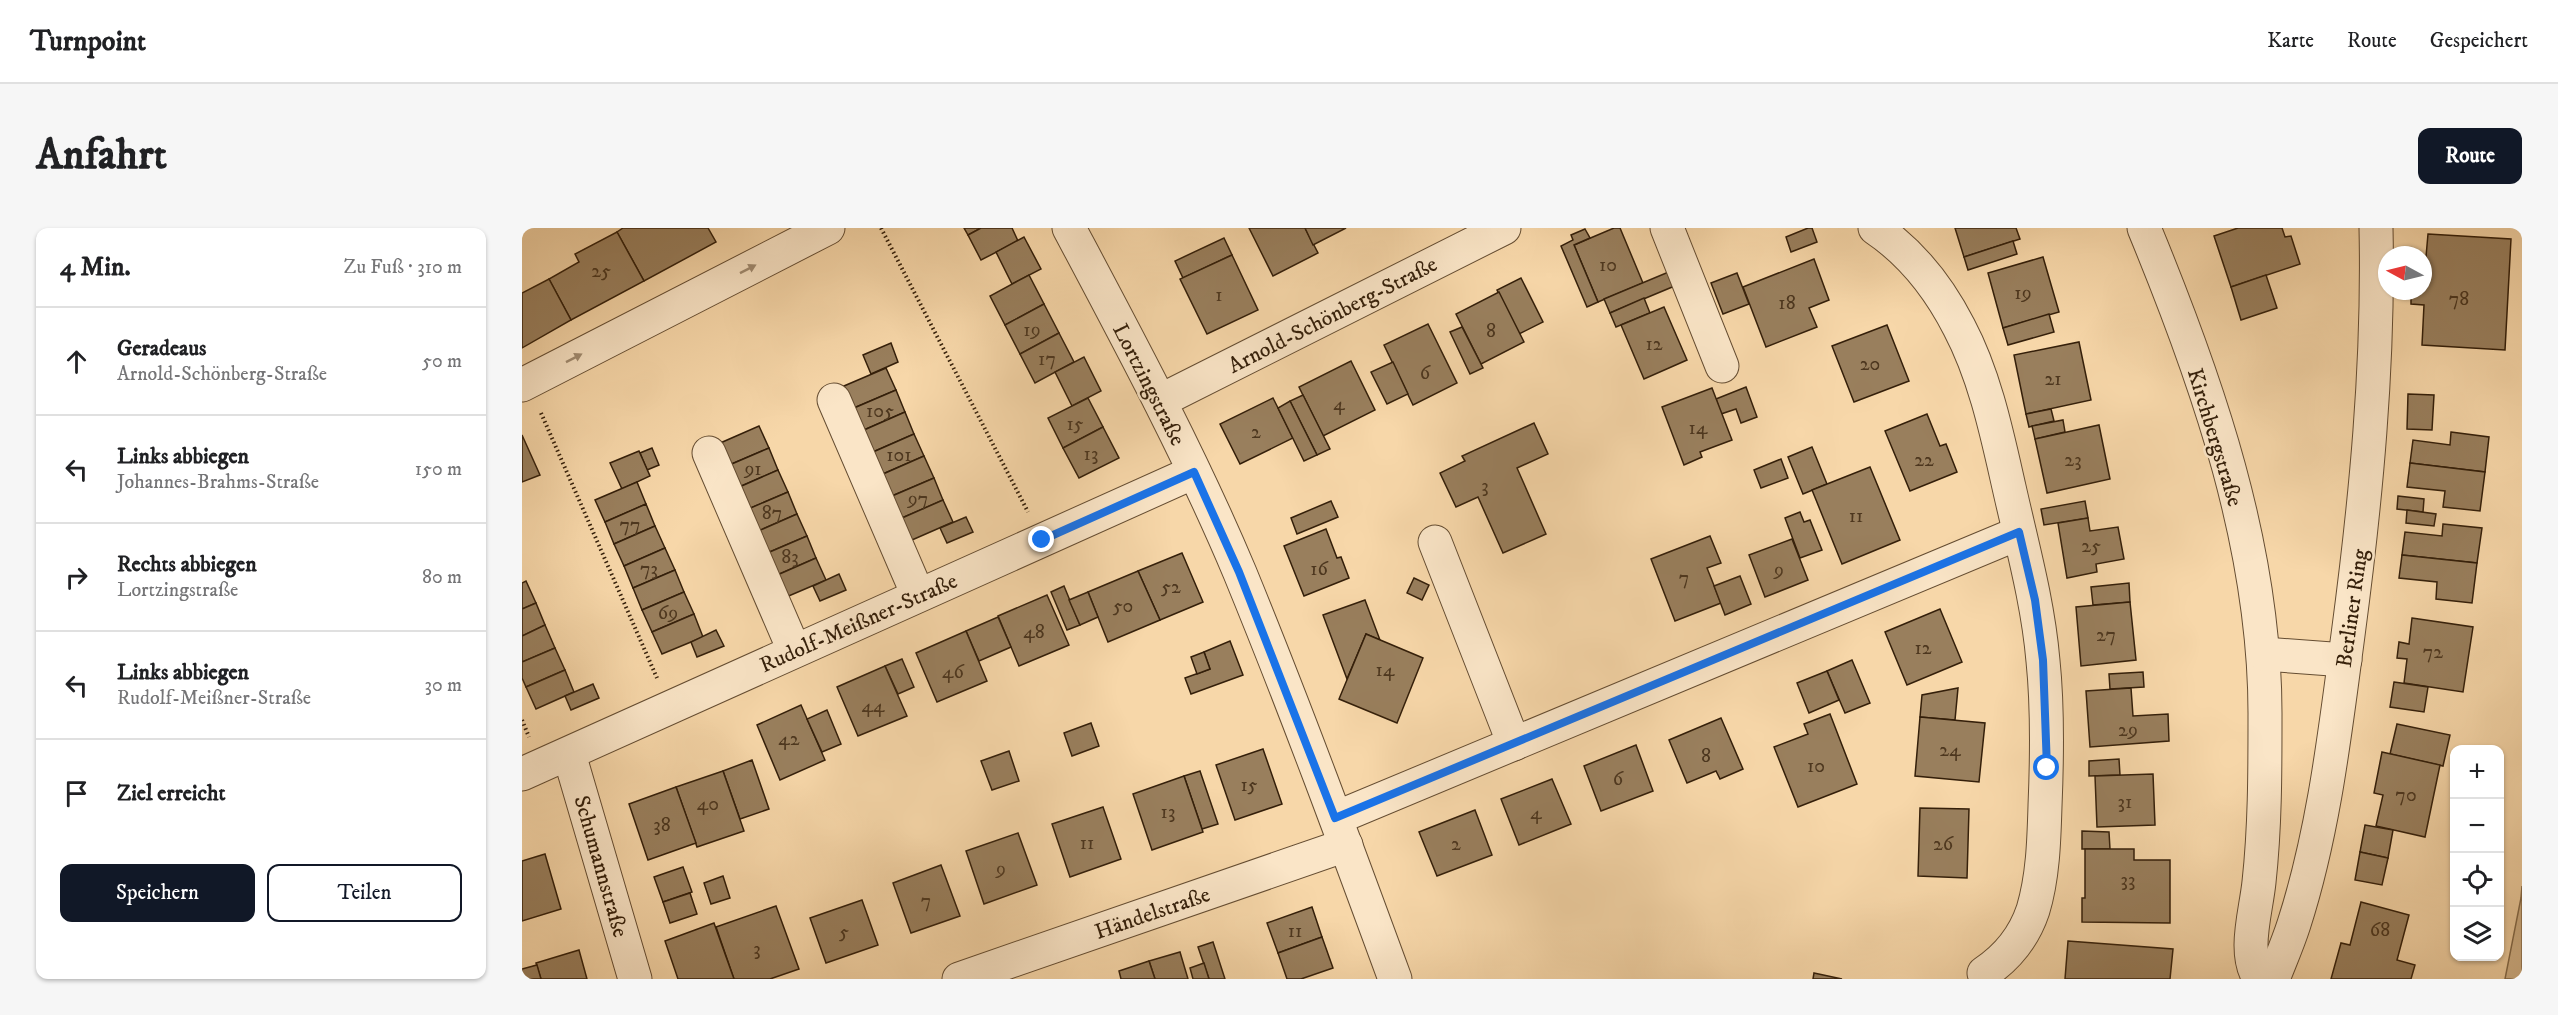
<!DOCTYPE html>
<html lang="de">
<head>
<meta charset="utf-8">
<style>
	body { margin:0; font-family:"IM FELL DW Pica",serif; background:#f6f6f6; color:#202124 }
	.controls { position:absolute; right:18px; bottom:18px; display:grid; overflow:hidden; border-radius:12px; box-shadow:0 2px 4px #0004 }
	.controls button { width:54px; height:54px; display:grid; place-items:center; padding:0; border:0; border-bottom:2px solid #e0e0e0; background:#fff; color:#202124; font:30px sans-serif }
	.compass { position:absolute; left:1856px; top:18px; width:54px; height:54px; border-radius:50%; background:#fff; box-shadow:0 2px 4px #0004; rotate:277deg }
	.stop { position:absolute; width:18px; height:18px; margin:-14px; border:4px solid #1a73e8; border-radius:50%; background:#fff }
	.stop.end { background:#1a73e8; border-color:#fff; box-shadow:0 2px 6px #0008 }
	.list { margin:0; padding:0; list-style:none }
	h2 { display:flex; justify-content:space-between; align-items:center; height:78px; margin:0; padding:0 24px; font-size:26px }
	h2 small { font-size:20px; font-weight:400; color:#757577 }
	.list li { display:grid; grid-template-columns:39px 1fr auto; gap:18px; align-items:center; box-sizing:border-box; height:108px; padding:0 24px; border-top:2px solid #e0e0e0 }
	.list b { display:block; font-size:22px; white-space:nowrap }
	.list p { margin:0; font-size:20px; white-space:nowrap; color:#757577 }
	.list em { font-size:20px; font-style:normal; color:#757577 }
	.actions { display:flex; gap:12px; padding:18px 24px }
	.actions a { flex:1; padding:14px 0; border:2px solid #111827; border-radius:12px; text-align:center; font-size:21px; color:#111827 }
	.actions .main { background:#111827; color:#fff }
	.icon { flex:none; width:33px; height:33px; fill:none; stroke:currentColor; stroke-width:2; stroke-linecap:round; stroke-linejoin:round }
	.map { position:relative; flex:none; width:2000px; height:751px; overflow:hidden; border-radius:12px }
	header { display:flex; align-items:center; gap:36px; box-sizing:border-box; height:84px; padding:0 30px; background:#fff; border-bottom:2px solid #e0e0e0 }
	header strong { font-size:28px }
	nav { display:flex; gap:33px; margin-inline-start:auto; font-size:21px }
	.intro { display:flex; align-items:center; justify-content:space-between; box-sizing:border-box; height:144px; padding:0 36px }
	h1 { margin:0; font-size:42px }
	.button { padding:15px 27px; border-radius:12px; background:#111827; color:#fff; font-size:21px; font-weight:700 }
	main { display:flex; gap:36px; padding:0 36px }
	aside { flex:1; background:#fff; border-radius:12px; box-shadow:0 2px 4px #0004 }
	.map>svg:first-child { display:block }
</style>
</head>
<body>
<header>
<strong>Turnpoint</strong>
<nav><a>Karte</a><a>Route</a><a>Gespeichert</a></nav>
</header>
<div class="intro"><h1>Anfahrt</h1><a class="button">Route</a></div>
<main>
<aside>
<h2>4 Min.<small>Zu Fuß · 310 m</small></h2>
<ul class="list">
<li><svg class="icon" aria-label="ahead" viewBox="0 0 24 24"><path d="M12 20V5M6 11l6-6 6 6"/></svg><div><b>Geradeaus</b><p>Arnold-Schönberg-Straße</p></div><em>50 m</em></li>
<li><svg class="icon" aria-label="left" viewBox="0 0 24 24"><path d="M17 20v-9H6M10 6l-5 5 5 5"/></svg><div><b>Links abbiegen</b><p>Johannes-Brahms-Straße</p></div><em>150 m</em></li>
<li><svg class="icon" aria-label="right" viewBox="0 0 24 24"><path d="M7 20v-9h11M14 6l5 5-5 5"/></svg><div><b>Rechts abbiegen</b><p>Lortzingstraße</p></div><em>80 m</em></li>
<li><svg class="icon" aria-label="left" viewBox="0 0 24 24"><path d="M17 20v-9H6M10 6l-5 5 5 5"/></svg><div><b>Links abbiegen</b><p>Rudolf-Meißner-Straße</p></div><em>30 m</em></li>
<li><svg class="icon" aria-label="arrive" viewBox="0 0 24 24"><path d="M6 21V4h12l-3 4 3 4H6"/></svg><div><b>Ziel erreicht</b></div></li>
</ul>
<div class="actions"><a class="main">Speichern</a><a>Teilen</a></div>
</aside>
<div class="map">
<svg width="2000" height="751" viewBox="0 0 2000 751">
	<rect width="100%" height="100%" fill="#f7d7a9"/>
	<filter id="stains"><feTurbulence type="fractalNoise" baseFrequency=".00333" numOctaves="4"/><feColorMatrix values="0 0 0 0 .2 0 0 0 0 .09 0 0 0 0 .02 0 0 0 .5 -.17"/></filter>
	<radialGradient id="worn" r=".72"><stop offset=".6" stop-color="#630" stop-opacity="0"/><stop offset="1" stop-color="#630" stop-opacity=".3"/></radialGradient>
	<polygon fill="#d6b88e" stroke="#856c4c" stroke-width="1.5" points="2000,658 2000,751 1983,751 1999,670"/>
	<g fill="#997f5d" stroke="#341f0a" stroke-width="1.5">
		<polygon points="101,0 186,0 194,14 122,53 95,4"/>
		<polygon points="442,0 459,0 446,7"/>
		<polygon points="459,0 490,0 496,13 459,32 446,7"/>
		<polygon points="727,0 783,0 796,25 751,48"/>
		<polygon points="783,0 824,0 791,17"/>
		<polygon points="1092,0 1098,0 1121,55 1076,74 1052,17"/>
		<polygon points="1286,0 1290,0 1295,14 1269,24 1264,9"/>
		<polygon points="1433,0 1494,0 1498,11 1442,29"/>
		<polygon points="1716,0 1760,0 1763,9 1769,8 1778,36 1709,59 1692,8"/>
		<polygon points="1063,1 1068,10 1052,17 1076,74 1065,79 1039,18 1051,12 1049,7"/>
		<polygon points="95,4 122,53 49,92 27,51 57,34 53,26"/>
		<polygon points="1906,6 1989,11 1983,122 1900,117 1902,77 1889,76 1889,63 1901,63"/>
		<polygon points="502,9 519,41 490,56 474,24"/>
		<polygon points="702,10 710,27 661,50 653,33"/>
		<polygon points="1491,13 1495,26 1446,42 1442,29"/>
		<polygon points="710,27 736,82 685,106 658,51"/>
		<polygon points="1521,29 1537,84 1481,100 1466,45"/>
		<polygon points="1292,31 1307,72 1287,80 1295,99 1244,119 1221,59"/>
		<polygon points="1149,43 1155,57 1088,85 1082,71"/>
		<polygon points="1215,45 1227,76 1201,86 1189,55"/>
		<polygon points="507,47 522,76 483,97 468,68"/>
		<polygon points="1744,47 1755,80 1719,92 1709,59"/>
		<polygon points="999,50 1021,94 997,106 975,62"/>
		<polygon points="27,51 49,92 0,120 0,65"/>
		<polygon points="977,64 1002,114 959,136 934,86"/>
		<polygon points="1122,70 1128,85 1094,99 1088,85"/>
		<polygon points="522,76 537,105 498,126 483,97"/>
		<polygon points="1142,79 1165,132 1122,151 1099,97"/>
		<polygon points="1527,86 1532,104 1486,117 1481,100"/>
		<polygon points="906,96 935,155 891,177 862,117"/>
		<polygon points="1365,97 1387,153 1332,174 1310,118"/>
		<polygon points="940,99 961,140 948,146 928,104"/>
		<polygon points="537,105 552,134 513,155 498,126"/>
		<polygon points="1557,114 1569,172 1504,186 1492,127"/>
		<polygon points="369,115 376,134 349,146 341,127"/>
		<polygon points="562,129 579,163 550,178 533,144"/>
		<polygon points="829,133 853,182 801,208 777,159"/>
		<polygon points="871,134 886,166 865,176 849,144"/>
		<polygon points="364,140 374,162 332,180 322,158"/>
		<polygon points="1224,159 1235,189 1219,195 1214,181 1199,186 1194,171"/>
		<polygon points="1190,160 1210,212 1178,224 1180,229 1162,237 1140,179"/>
		<polygon points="374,162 383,184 342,202 332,180"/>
		<polygon points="1886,166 1912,167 1910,202 1885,201"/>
		<polygon points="781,167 808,221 795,227 768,173"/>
		<polygon points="566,170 581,199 541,220 526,190"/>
		<polygon points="751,170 771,210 718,236 698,196"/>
		<polygon points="768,173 795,227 782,233 756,180"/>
		<polygon points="1529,181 1532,193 1507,199 1504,186"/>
		<polygon points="383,184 392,206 351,224 342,202"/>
		<polygon points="1405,186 1418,218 1424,216 1435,244 1388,263 1363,203"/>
		<polygon points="1541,192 1543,204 1513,211 1510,198"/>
		<polygon points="1012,195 1026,226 995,240 1024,306 981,325 956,269 934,279 918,245 943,233 940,228"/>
		<polygon points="1577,197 1588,251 1525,265 1513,211"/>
		<polygon points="237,198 247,220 205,238 196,216"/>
		<polygon points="581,199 597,230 557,250 541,220"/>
		<polygon points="1929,204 1967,209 1963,244 1888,235 1891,212 1928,217"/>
		<polygon points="392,206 402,228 361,246 351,224"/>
		<polygon points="0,207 18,247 0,254"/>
		<polygon points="1290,219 1305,256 1281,266 1266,229"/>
		<polygon points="130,220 137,237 125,242 118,225"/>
		<polygon points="247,220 256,242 215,260 205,238"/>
		<polygon points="117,223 128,248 100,261 88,235"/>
		<polygon points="402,228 412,250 370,268 361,246"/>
		<polygon points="1259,231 1266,250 1239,260 1232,242"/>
		<polygon points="1888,235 1963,244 1958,283 1921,279 1923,263 1885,259"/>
		<polygon points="1348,239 1378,312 1320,336 1290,262"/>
		<polygon points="256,242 266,264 224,282 215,260"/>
		<polygon points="412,250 421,272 380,290 370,268"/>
		<polygon points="115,254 124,276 83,294 73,272"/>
		<polygon points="266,264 275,286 234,304 224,282"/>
		<polygon points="1876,268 1902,271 1901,284 1875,281"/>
		<polygon points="421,272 431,294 390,312 380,290"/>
		<polygon points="809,273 816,289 775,306 769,290"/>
		<polygon points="1563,273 1566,290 1522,297 1519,281"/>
		<polygon points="124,276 133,298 92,316 83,294"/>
		<polygon points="1885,282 1914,286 1912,298 1884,295"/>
		<polygon points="1278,284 1282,294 1288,292 1300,322 1278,330 1263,290"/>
		<polygon points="275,286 285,308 243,326 234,304"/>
		<polygon points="444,289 451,304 425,315 418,300"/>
		<polygon points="1566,290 1568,303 1596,299 1602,331 1574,336 1575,344 1545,350 1536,295"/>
		<polygon points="1921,296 1960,300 1955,335 1880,327 1883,304 1920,308"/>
		<polygon points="133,298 143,320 102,338 92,316"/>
		<polygon points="804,301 815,330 819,329 827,350 782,368 762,318"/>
		<polygon points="285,308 294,330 253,348 243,326"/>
		<polygon points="1188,308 1199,335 1185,340 1199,375 1153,393 1129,331"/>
		<polygon points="1270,311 1286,352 1243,369 1227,327"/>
		<polygon points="143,320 153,342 111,360 102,338"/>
		<polygon points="660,325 681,374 638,392 616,343"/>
		<polygon points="1880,327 1955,335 1950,375 1914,371 1915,354 1877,350"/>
		<polygon points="294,330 304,352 262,370 253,348"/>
		<polygon points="153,342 162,364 120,382 111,360"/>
		<polygon points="616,343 638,392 586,414 566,364"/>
		<polygon points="317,346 324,362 298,373 291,358"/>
		<polygon points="1218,348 1229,376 1203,387 1192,358"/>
		<polygon points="892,350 907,357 900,372 885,365"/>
		<polygon points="4,353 14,375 0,381 0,355"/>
		<polygon points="1607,355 1608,374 1571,377 1569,359"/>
		<polygon points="542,358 558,397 545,402 529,364"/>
		<polygon points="162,364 172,386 130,404 120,382"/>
		<polygon points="566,364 576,389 558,397 547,372"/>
		<polygon points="525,367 547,417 497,438 476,388"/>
		<polygon points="843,372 858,412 844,406 825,451 801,387"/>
		<polygon points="1608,374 1614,432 1559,438 1554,379"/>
		<polygon points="14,375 23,397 0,408 0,381"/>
		<polygon points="1418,381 1440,434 1385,457 1363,404"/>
		<polygon points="172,386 181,409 140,426 130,404"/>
		<polygon points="476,389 489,419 457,433 444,403"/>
		<polygon points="1890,390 1951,399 1941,464 1882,455 1885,431 1875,430 1877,414 1887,416"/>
		<polygon points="23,397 33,420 0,434 0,408"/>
		<polygon points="194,402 202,418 175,429 169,414"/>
		<polygon points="444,403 465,453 415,474 394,425"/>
		<polygon points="844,406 901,430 875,495 817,471"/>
		<polygon points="708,413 721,447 669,466 663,450 688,441 682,424"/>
		<polygon points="33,420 43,442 4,459 0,450 0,434"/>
		<polygon points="682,424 688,441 675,446 669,429"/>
		<polygon points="380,431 392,459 376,466 363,438"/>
		<polygon points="1330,432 1348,475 1323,485 1305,443"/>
		<polygon points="363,438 385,488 336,508 315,459"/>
		<polygon points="43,442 52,464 14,481 4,459"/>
		<polygon points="1305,443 1317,472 1287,485 1275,455"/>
		<polygon points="1621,444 1622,459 1588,461 1587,446"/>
		<polygon points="1872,454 1906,459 1902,484 1868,479"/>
		<polygon points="71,456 77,470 49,482 43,468"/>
		<polygon points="1436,460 1433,492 1398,489 1400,467"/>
		<polygon points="1609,460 1611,488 1646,486 1647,513 1568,519 1564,463"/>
		<polygon points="279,477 303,532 258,552 235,497"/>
		<polygon points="305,482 319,516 300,524 285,491"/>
		<polygon points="1308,486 1335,556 1276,579 1252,519 1286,506 1282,496"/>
		<polygon points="1398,489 1463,495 1457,554 1393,548"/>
		<polygon points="1199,490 1221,541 1198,551 1194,543 1165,555 1147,512"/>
		<polygon points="569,495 577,518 550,528 542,505"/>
		<polygon points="1875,496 1928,507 1921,538 1868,526"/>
		<polygon points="1114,517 1131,563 1079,583 1062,538"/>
		<polygon points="741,521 760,576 713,592 694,537"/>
		<polygon points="487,523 497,553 470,562 459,533"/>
		<polygon points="1860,524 1918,537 1903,609 1854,598 1861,567 1852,565"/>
		<polygon points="1597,531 1598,547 1567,548 1567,533"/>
		<polygon points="230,532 247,581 218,591 201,543"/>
		<polygon points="201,543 222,603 175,619 154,559"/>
		<polygon points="678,543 696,596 680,601 662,548"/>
		<polygon points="1631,546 1633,597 1575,599 1573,548"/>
		<polygon points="662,548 681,604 630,622 611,566"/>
		<polygon points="1030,551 1049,596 997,617 979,571"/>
		<polygon points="154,559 174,615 126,632 107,576"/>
		<polygon points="581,579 599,631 548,649 530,596"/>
		<polygon points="1398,580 1447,581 1445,650 1396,648"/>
		<polygon points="953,582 970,627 915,648 897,604"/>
		<polygon points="1843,597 1871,602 1866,630 1838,624"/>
		<polygon points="1560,603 1587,604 1588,621 1560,621"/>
		<polygon points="496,605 515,657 462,676 444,623"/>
		<polygon points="1563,621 1612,621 1612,632 1648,632 1648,695 1560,694 1560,670 1563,670"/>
		<polygon points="1838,624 1866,630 1860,657 1833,652"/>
		<polygon points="23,626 39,681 0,693 0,633"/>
		<polygon points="419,637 438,688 389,705 371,655"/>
		<polygon points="161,639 170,664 141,674 132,649"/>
		<polygon points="201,648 208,670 189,676 182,655"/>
		<polygon points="168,665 175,686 148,695 141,674"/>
		<polygon points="340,672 356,717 304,735 288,690"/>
		<polygon points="1839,674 1887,687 1875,732 1893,737 1889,751 1809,751 1819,715 1828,717"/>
		<polygon points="254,678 277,741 248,751 212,751 194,699"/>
		<polygon points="790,679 800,709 756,725 745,695"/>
		<polygon points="192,695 212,751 156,751 143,713"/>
		<polygon points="800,709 811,740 779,751 765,751 756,725"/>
		<polygon points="1546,713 1651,721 1648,751 1543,751"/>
		<polygon points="691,714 703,751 687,751 676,719"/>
		<polygon points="57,722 65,751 19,751 14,735"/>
		<polygon points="658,724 666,751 633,751 627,733"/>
		<polygon points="627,733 633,751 599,751 597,743"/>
		<polygon points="682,735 687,751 671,751 668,740"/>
		<polygon points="15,737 19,751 0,751 0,741"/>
		<polygon points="1292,745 1320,751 1291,751"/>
	</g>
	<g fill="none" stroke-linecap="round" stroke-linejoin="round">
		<g stroke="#654d32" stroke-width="35">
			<g id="minor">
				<path d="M 547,0 C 607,113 668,226 718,345 C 773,479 823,615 873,751"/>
				<polyline points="1145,0 1200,138"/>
				<path d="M 1353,0 C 1390,25 1417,60 1437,99 C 1463,148 1475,206 1487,259 C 1500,317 1516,374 1521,433 C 1526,481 1525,530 1523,578 C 1522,612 1521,649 1511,682 C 1502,709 1486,729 1462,745"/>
				<path d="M 1622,0 C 1686,155 1744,321 1743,490 C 1743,545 1743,599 1737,654 C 1735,674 1729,696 1729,717 C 1729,728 1731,742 1738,751"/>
				<polyline points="0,157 306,0"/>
				<polyline points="312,172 396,367"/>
				<polyline points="638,173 982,0"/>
				<polyline points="187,225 272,422"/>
				<polyline points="913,314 992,516"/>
				<polyline points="1742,426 1823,432"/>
				<polyline points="47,526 113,751"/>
				<polyline points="0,546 672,244"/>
				<polyline points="814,590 1497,305"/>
				<polyline points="437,751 824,617"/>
				<path d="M 1751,751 C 1758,733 1766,715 1772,696 C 1802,603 1813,504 1826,407 C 1844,272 1857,136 1854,0"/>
			</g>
		</g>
		<g stroke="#341f0a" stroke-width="4" stroke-dasharray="1.5 3" stroke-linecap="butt">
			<polyline points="359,0 506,284"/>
			<polyline points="19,185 135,450"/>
			<polyline points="0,492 7,509"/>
		</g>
		<use href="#minor" stroke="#fae5c7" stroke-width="33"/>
	</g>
	<defs><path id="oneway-solid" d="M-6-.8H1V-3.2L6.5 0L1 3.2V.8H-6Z" transform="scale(1.5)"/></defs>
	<g fill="#a18c72">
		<use href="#oneway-solid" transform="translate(226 41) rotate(-27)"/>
		<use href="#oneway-solid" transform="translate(52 130) rotate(-27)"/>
	</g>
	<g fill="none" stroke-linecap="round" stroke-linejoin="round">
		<polyline stroke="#1a73e8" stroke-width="8" points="520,312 672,244 717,344 813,590 1497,304 1513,372 1521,432 1525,540"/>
	</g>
	<g text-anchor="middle" stroke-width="5" stroke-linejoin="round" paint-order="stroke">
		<g font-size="20" fill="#4d371f">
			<text x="1086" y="43">10</text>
			<text x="79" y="49">25</text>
			<text x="1501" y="71">19</text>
			<text x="697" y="73">1</text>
			<text x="1937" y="77">78</text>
			<text x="1265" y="81">18</text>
			<text x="510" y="108">19</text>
			<text x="969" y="109">8</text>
			<text x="1132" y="122">12</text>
			<text x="525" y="137">17</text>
			<text x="1348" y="142">20</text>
			<text x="903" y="151">6</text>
			<text x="1531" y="157">21</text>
			<text x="817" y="182">4</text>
			<text x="358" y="189">105</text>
			<text x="553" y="202">15</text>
			<text x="1176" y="206">14</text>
			<text x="734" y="210">2</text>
			<text x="569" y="232">13</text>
			<text x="377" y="233">101</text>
			<text x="1402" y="238">22</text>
			<text x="1551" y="238">23</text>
			<text x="231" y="247">91</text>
			<text x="963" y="264">3</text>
			<text x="396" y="277">97</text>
			<text x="250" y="291">87</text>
			<text x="1334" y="294">11</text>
			<text x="108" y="303">77</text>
			<text x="1569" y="324">25</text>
			<text x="268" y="335">83</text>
			<text x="127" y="347">73</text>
			<text x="797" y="347">16</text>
			<text x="1257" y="348">9</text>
			<text x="1162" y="356">7</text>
			<text x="649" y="365">52</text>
			<text x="601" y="384">50</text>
			<text x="146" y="391">69</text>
			<text x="512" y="410">48</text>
			<text x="1584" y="413">27</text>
			<text x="1401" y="426">12</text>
			<text x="1911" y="430">72</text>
			<text x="863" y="448">14</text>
			<text x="431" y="450">46</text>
			<text x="351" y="484">44</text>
			<text x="1606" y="508">29</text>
			<text x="267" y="517">42</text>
			<text x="1428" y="528">24</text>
			<text x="1184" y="534">8</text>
			<text x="1294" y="544">10</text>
			<text x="1096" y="557">6</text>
			<text x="727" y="563">15</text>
			<text x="1884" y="573">70</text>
			<text x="1603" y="580">31</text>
			<text x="186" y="582">40</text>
			<text x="646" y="590">13</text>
			<text x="1014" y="591">4</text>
			<text x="140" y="603">38</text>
			<text x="565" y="621">11</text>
			<text x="934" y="622">2</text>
			<text x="1421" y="622">26</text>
			<text x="479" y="647">9</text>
			<text x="1606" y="658">33</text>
			<text x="404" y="679">7</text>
			<text x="1858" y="708">68</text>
			<text x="773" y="709">11</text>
			<text x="322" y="710">5</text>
			<text x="235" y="727">3</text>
		</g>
		<g font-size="22" fill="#341f0a" stroke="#fae5c7">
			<text transform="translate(810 86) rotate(-27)" y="8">Arnold-Schönberg-Straße</text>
			<text transform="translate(628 156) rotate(63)" y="8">Lortzingstraße</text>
			<text transform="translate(1694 209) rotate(73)" y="8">Kirchbergstraße</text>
			<text transform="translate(1829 380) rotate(-82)" y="8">Berliner Ring</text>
			<text transform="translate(336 394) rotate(-24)" y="8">Rudolf-Meißner-Straße</text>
			<text transform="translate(80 638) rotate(74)" y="8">Schumannstraße</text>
			<text transform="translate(630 684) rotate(-19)" y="8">Händelstraße</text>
		</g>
	</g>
	<rect width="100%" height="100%" filter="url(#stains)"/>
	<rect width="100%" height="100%" fill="url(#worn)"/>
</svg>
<div class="controls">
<button>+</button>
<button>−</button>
<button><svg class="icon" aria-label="locate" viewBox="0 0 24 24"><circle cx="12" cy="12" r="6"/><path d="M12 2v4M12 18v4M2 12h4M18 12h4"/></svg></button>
<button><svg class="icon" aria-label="layers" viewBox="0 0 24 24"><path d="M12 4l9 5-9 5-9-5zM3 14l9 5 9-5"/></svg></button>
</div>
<svg class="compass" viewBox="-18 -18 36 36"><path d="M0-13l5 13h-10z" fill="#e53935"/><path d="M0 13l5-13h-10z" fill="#757577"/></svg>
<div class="stop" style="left:1525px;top:540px"></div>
<div class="stop end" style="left:520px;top:312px"></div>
</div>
</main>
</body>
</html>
